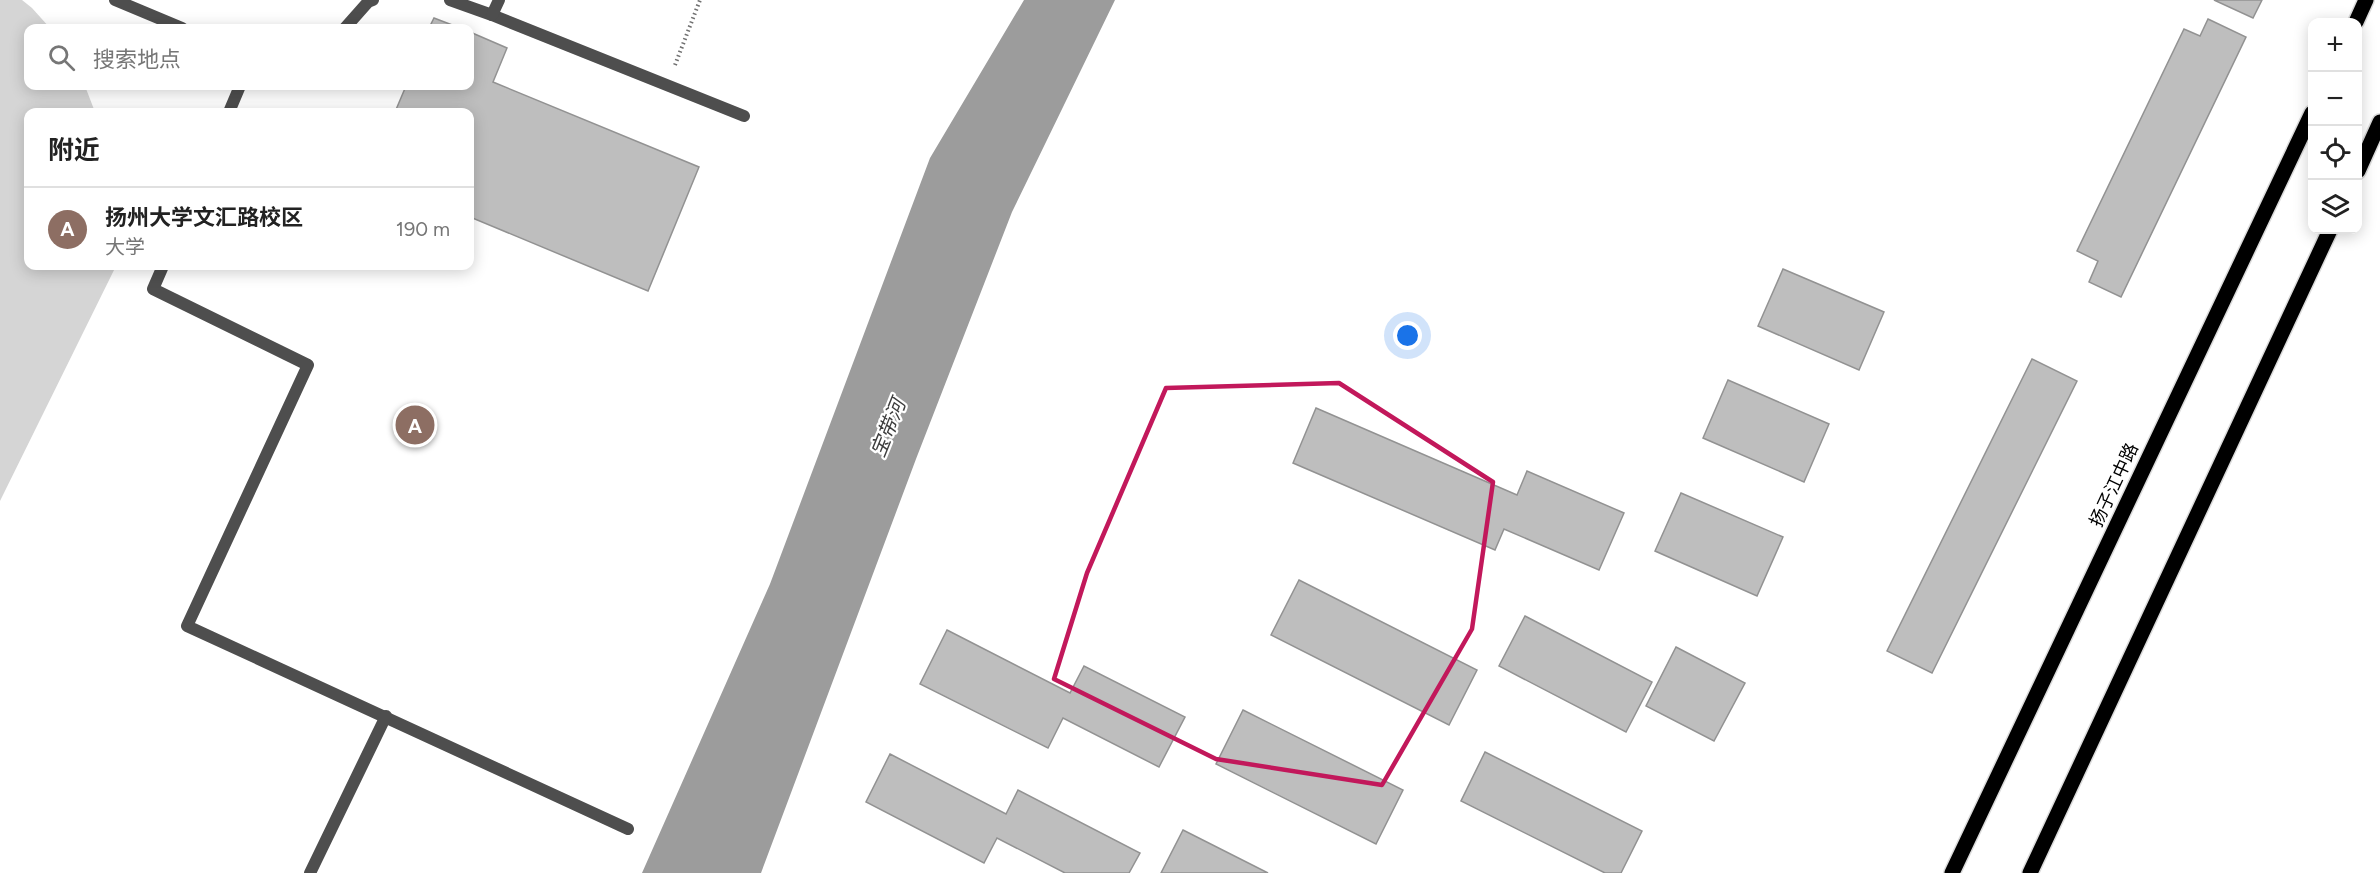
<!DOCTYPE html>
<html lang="zh">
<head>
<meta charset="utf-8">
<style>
	body { margin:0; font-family:Figtree,"Noto Sans SC",sans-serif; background:#f6f6f6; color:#222 }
	.controls { position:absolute; right:18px; top:18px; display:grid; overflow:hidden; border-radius:12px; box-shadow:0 3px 15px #0003 }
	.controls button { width:54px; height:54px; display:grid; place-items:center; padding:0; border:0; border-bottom:2px solid #e0e0e0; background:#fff; color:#222; font:30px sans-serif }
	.you { position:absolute; left:1408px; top:336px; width:21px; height:21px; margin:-15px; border:4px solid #fff; border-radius:50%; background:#1a73e8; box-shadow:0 0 0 9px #1a73e833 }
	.badge { display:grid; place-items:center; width:39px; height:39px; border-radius:50%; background:#1a73e8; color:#fff; font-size:20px; font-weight:700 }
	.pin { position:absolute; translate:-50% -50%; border:3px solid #fff; box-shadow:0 2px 6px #0006 }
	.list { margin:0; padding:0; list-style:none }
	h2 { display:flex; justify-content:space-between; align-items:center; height:78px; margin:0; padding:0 24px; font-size:26px }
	h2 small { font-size:20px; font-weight:400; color:#767676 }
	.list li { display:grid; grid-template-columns:39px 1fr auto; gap:18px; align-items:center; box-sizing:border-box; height:84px; padding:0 24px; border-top:2px solid #e0e0e0 }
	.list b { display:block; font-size:22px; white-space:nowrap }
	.list p { margin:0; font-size:20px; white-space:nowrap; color:#767676 }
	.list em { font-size:20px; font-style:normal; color:#767676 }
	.icon { flex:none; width:33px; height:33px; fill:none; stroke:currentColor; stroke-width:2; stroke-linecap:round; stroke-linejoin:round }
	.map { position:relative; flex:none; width:2380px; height:873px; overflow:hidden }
	.search { position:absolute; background:#fff; box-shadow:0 3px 15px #0003; left:24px; top:24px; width:450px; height:66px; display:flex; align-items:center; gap:15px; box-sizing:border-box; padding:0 21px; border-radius:12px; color:#767676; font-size:22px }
	.panel { position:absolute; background:#fff; box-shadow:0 3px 15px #0003; left:24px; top:108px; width:450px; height:162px; border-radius:12px }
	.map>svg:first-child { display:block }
</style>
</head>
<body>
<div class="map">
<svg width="2380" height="873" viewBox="0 0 2380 873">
	<rect width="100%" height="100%" fill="#fff"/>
	<polygon fill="#d5d5d5" points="0,0 22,0 32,8 50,28 28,28 28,86 85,86 95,112 28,112 28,266 116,266 0,501"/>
	<polygon fill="#9c9c9c" points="1024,0 1115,0 1012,212 916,459 761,873 642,873 770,584 930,158"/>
	<g fill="#bebebe" stroke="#929292" stroke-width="1.5">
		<polygon points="2214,0 2262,0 2253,18"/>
		<polygon points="434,18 460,28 429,28"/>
		<polygon points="2208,19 2246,37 2121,297 2089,282 2098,261 2077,251 2184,29 2200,36"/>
		<polygon points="470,32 507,48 493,82 699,167 648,291 470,217 470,112 395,112 406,86 470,86"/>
		<polygon points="1783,269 1884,312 1859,370 1758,326"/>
		<polygon points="2032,359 2077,381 1932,673 1887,651"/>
		<polygon points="1728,380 1829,424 1804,482 1703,438"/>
		<polygon points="1316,408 1517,495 1527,471 1624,513 1599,570 1504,529 1495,550 1293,463"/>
		<polygon points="1681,493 1783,537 1757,596 1655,551"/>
		<polygon points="1299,580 1477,670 1449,725 1271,635"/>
		<polygon points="1525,616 1652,682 1626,732 1499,666"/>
		<polygon points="947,630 1070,693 1084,666 1185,717 1159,767 1063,718 1048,748 920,684"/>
		<polygon points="1676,647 1745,683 1714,741 1646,706"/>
		<polygon points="1243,710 1403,790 1376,844 1216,764"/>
		<polygon points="1485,752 1642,831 1621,873 1605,873 1461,801"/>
		<polygon points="890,754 1006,814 1018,790 1140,853 1129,873 1065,873 997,838 984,863 866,802"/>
		<polygon points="1183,830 1268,873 1161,873"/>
	</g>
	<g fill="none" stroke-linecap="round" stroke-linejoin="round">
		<g stroke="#dbdbdb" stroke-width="18">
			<g id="primary">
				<polyline points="2356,22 2366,0"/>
				<polyline points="2358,171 2380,122"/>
				<polyline points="1952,873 2312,113"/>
				<polyline points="2030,873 2330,230"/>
			</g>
		</g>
		<polyline stroke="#707070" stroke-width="4" stroke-dasharray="1.5 3" stroke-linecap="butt" points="675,65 700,0"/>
		<g stroke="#4e4e4e" stroke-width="12">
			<polyline points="115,0 182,28"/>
			<polyline points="450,0 492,15 744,116"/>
			<polyline points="492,15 499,0"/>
			<polyline points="345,28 368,2 373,0"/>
			<polyline points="229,112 240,86"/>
			<polyline points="163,266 153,289 308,365 187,626 628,829"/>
			<polyline points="310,873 386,716"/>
		</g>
		<use href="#primary" stroke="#000" stroke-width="15"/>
	</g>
	<path fill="none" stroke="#c2185b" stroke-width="4.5" stroke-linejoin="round" d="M 1339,383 L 1493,482 L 1472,629 L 1382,785 L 1216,759 L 1054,679 L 1087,573 L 1166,388 Z"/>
	<g text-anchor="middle" stroke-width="4.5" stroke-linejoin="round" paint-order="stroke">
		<g font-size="18" fill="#000" stroke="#fff">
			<text transform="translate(2114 485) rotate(-65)" y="6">扬子江中路</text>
		</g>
		<g font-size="20" font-style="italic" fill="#3d3d3d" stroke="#fff">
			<text transform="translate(888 428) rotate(-68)" y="7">宝带河</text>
		</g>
	</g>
</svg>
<div class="controls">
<button>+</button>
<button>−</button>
<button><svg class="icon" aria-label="locate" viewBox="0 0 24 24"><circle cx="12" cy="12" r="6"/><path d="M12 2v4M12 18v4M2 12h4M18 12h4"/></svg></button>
<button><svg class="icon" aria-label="layers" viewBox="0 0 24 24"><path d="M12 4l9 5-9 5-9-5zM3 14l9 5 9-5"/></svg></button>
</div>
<div class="you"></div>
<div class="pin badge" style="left:415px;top:425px;background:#8d6e63">A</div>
<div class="search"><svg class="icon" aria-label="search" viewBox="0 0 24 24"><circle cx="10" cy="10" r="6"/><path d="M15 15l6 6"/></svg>搜索地点</div>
<section class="panel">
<h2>附近<small></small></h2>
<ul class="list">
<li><span class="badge" style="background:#8d6e63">A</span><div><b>扬州大学文汇路校区</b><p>大学</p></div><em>190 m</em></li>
</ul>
</section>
</div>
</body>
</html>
